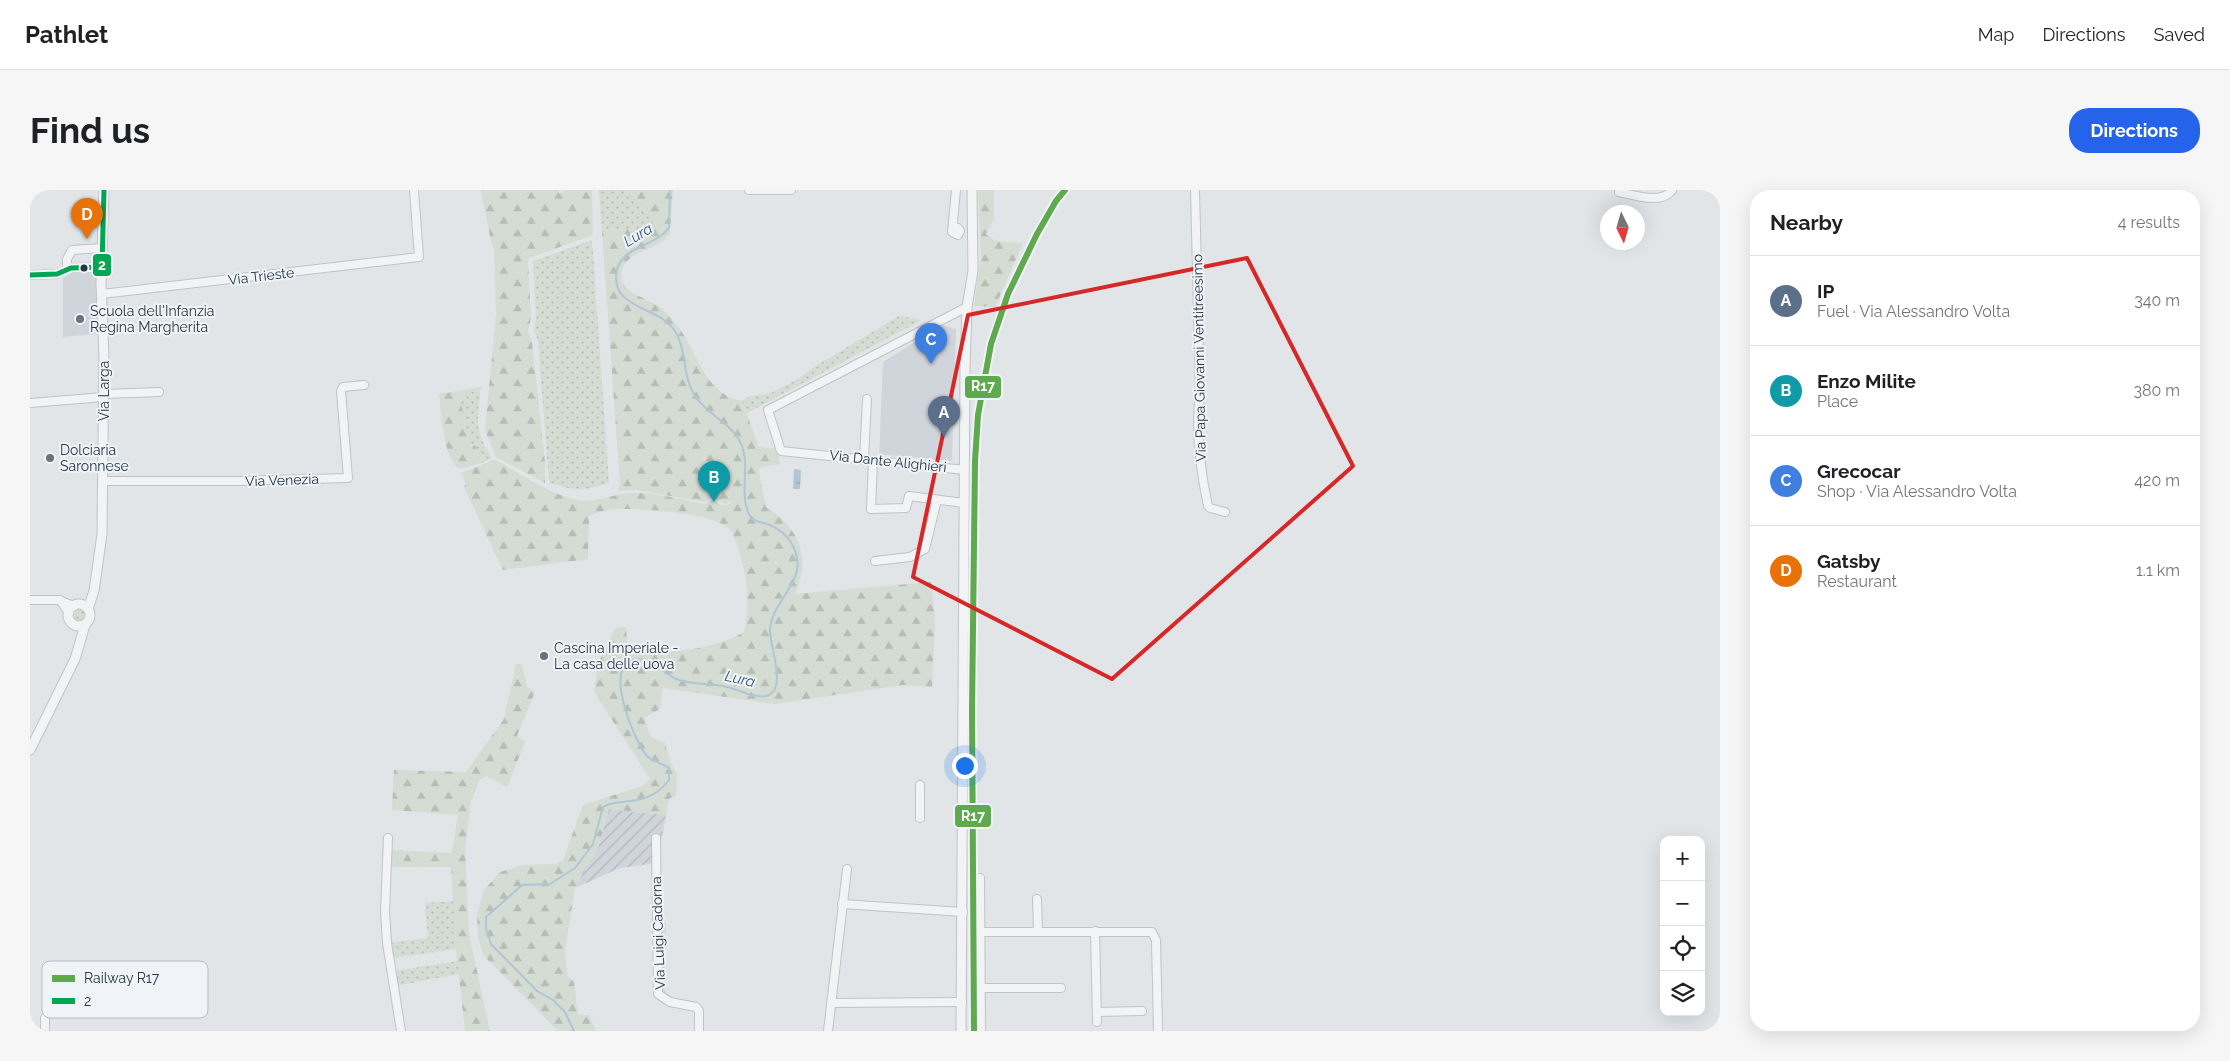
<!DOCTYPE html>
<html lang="en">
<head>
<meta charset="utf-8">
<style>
	body { margin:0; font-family:Raleway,sans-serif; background:#f6f6f6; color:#202124 }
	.controls { position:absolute; right:15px; bottom:15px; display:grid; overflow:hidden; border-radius:10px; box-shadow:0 5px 20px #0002 }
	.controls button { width:45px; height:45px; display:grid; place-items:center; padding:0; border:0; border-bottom:1px solid #e0e0e0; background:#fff; color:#202124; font:25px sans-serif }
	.compass { position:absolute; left:1570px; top:15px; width:45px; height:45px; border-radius:50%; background:#fff; box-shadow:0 5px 20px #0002; rotate:175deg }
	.you { position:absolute; left:934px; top:575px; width:18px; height:18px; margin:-12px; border:4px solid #fff; border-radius:50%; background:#1a73e8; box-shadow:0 0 0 8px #1a73e833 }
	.badge { display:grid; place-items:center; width:32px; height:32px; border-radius:50%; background:#2563eb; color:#fff; font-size:16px; font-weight:700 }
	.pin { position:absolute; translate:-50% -41px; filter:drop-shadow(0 1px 2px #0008) }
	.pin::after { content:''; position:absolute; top:26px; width:18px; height:15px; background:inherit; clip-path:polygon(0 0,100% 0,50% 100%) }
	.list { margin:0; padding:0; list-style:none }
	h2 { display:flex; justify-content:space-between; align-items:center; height:65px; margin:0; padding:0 20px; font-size:21px }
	h2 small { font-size:16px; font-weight:400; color:#757577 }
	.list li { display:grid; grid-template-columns:32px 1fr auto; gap:15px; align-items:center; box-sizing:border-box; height:90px; padding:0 20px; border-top:1px solid #e0e0e0 }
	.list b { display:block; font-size:19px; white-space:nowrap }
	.list p { margin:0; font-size:16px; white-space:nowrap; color:#757577 }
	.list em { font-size:16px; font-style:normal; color:#757577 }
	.icon { flex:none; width:28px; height:28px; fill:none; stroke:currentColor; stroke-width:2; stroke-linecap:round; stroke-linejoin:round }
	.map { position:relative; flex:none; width:1690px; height:841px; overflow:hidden; border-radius:20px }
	header { display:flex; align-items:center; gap:30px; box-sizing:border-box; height:70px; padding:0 25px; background:#fff; border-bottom:1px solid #e0e0e0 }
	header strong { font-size:24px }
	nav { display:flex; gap:28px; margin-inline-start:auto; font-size:18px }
	.intro { display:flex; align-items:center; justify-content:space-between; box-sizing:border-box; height:120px; padding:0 30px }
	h1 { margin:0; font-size:35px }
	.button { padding:12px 22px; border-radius:20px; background:#2563eb; color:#fff; font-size:18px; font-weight:700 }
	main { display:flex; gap:30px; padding:0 30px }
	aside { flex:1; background:#fff; border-radius:20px; box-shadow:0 5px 20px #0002 }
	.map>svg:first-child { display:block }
</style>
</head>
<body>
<header>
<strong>Pathlet</strong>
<nav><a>Map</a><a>Directions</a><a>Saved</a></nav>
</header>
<div class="intro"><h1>Find us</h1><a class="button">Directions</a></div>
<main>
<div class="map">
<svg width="1690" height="841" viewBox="0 0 1690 841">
	<defs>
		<pattern id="industrial-furrows" width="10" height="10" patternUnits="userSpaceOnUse" patternTransform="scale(1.25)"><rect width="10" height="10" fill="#d0d5dc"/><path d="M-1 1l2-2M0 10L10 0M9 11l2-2" fill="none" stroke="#b3b7be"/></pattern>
		<pattern id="grass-dots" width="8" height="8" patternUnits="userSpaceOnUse" patternTransform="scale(1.25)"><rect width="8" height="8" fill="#d4dcd3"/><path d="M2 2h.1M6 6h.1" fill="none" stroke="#b6bdb6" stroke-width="1.8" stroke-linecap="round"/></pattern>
		<pattern id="forest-firs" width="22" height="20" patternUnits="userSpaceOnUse" patternTransform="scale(1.25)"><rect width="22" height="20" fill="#d4dcd3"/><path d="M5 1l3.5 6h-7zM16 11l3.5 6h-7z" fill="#b6bdb6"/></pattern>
		<pattern id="water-ripples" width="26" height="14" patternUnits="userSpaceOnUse" patternTransform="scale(1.25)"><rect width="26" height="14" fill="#afc6d5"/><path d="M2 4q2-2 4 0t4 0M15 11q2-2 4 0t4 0" fill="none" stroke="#8ea2ae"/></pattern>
	</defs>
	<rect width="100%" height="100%" fill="#e2e5e8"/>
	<g fill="#d0d5dc">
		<polygon points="66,82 67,144 33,147 33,88 42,83"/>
		<polygon points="912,135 926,139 922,271 849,264 853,172"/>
	</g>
	<polygon fill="url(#industrial-furrows)" points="579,619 636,625 629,662 629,673 590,678 545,698 556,677 568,658"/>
	<g fill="url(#grass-dots)">
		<path d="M 569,0 L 592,0 L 601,5 L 618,17 L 623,25 L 623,36 L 618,40 C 603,39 586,36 572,43 Z"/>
		<path d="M 562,50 L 579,292 C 556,302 542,301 519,292 L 508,151 L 504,141 L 506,129 L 503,71 Z"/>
		<polygon points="869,126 892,130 717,223 712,211 721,206 741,203 766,190 784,177"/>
		<path d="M 450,201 C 448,234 444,239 462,268 L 449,274 L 446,256 L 440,255 L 429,204 Z"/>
		<circle cx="50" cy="425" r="7"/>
		<polygon points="424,711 426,759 362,768 360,753 398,748 395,713"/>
		<polygon points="428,771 429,784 366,796 364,781"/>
	</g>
	<g fill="url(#forest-firs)">
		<polygon points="451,0 529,0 529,4 535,0 562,0 563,45 499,68 498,71 501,127 498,141 502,152 515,272 515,293 466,267 455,240 466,124 464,58 461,52"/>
		<path d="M 592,0 L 643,0 L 640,43 C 628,64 586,58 592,93 C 602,105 615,108 628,116 C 634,120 640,126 644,132 C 668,158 671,203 712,211 L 729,257 L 747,259 L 750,274 L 728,278 L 736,317 C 769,338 782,367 765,404 L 901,392 L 905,430 L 902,497 L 872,495 L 745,514 L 633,498 L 630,519 L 614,528 L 621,547 L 635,553 L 642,576 L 647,584 L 646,605 L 639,609 L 636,625 L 579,619 L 568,658 L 556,677 L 545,698 L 535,760 L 537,785 L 544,792 L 548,825 L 559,825 L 566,841 L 528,841 L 454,766 L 448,748 L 447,725 L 454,700 L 470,682 L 494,675 L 525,674 L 533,670 L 553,615 L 612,596 L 620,589 L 564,502 L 568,473 L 585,438 L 596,437 L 598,463 C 634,463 683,461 714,442 C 721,412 717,382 706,353 C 704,349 703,343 699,339 C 682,322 613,319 588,319 C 578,319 569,322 559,326 L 558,369 L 473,380 L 434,297 L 436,294 L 431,283 L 465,270 C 492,284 517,303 547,310 C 563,314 585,303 603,303 C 626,302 652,310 675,314 L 683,309 L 689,314 L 696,316 L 701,312 L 699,311 L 696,315 L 683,307 L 675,312 L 606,300 L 587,301 L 590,294 L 572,43 C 586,36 603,39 618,40 L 623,36 C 622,16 608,9 592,0 Z"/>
		<polygon points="948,0 964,0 964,29 956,44 965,51 993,53 965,117 944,116 951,67"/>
		<path d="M 451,197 L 450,201 L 429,204 L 440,255 L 446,256 L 449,274 L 429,279 C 413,267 411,222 409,204 Z"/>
		<polygon points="486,474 492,474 497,497 505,502 487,546 495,552 477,597 456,586 449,591 441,612 435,658 439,744 460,841 435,841 426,759 421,677 358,677 361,660 422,663 428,625 362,620 364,580 436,582 474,529"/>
		<polygon points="629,732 636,733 634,799 639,806 633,803 630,797"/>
	</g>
	<polygon fill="url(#water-ripples)" points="764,279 771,280 770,299 763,299"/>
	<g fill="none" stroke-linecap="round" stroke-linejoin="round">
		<path stroke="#afc6d5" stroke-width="2" d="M 544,841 L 535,822 L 523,810 L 507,801 L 461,754 L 456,739 L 456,727 L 492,695 L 520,694 L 545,678 L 563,654 L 573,617 C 579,613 585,613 592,612 C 613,610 626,607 639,590 L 639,578 C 632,573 621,571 616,565 C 604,550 576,482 600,471 C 616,463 633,483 646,489 C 661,495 678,493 693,496 C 702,498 710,501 718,504 C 725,506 733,508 739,505 C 757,496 739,455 740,439 C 742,413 773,392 767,368 C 764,352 753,340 737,334 C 730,332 723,332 719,324 C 709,303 720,277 712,256 C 703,233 678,226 665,206 C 651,185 658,157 642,137 C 626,117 583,118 586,84 C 589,56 625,57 639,38 L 640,0"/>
		<g stroke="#c0c3c6" stroke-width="10">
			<g id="minor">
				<polyline points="719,0 761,0"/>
				<path d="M 1165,0 L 1170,203 C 1165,240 1170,279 1178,316 L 1180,318 L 1195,322"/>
				<path d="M 1589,2 C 1604,5 1632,15 1642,0"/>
				<polyline points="923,37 928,38 930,41 928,45 922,42 926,0"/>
				<polyline points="41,78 37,75 37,69 42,60 72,58"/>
				<polyline points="0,85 27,84 41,78 72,77"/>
				<polyline points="72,104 389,67 384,0"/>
				<polyline points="74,204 129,202"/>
				<polyline points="0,213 74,207"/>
				<polyline points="834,269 837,209"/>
				<polyline points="843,270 841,319 876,318 879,306 934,313"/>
				<polyline points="935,280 751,261 738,220 937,117"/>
				<polyline points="72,291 210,291 318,288 311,201 313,197 334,195"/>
				<polyline points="845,371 880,367 895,359 907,310"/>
				<polyline points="0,410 28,410 44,416"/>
				<polyline points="30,410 39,423"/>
				<polyline points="890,595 890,628"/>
				<polyline points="358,648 355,721 357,753 371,841"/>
				<polyline points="626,648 628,804 640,812 666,817 669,821 669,841"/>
				<polyline points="950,688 951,841"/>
				<polyline points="1007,709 1008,741"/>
				<polyline points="812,714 933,722"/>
				<polyline points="1065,741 1067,832"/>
				<polyline points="950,742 1122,742 1126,750 1128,841"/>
				<polyline points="950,798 1031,798"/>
				<polyline points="801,813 932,812"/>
				<polyline points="1067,822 1112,821"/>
				<polyline points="15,828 15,841"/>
				<polyline points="798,841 817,679"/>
			</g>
		</g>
		<g stroke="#c0c3c6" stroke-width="11">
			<g id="tertiary">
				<circle cx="49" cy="425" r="11"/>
				<polyline points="58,419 64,401 72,344 74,168 71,94 74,0"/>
				<polyline points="0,560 45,469 55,435"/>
				<polyline points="931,841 935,178 937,117 943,81 942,0"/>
			</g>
		</g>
		<use href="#minor" stroke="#f2f3f5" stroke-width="8"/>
		<use href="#tertiary" stroke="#f2f3f5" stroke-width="9"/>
		<g stroke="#f0f4f8" stroke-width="9">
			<polyline id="bus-1" points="0,85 27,84 41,78 72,77 74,0"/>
		</g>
		<use href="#bus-1" stroke="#00a651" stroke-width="5"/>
		<g stroke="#f0f4f8" stroke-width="10">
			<polyline id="rail-1" points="944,841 942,520 945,271 948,225 961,154 978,104 1007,44 1026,11 1035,0"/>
		</g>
		<use href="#rail-1" stroke="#5fa94f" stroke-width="6"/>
	</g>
	<path fill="none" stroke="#d62828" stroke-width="4" stroke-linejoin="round" d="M 1217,68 L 1323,276 L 1082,489 L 883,387 L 938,125 Z"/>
	<circle fill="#273543" stroke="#f0f4f8" stroke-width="2" cx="54" cy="78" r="4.5"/>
	<g fill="#68737d" stroke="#f0f4f8" stroke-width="2">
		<circle cx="50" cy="129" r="5"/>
		<circle cx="20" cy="268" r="5"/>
		<circle cx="514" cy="466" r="5"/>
	</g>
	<g text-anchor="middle" stroke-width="4" stroke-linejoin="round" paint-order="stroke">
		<g font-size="14" fill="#273543" stroke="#f0f4f8">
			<text transform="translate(231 86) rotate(-7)" y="5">Via Trieste</text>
			<text transform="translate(1169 168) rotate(-91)" y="5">Via Papa Giovanni Ventitreesimo</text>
			<text transform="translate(74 201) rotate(-90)" y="5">Via Larga</text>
			<text transform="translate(858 271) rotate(6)" y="5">Via Dante Alighieri</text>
			<text transform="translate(252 290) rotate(-2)" y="5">Via Venezia</text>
			<text transform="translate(628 743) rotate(-92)" y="5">Via Luigi Cadorna</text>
		</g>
		<g font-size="14" fill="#273543" stroke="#f0f4f8" text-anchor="start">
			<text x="60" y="126">Scuola dell'Infanzia<tspan x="60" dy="16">Regina Margherita</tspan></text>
			<text x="30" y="265">Dolciaria<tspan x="30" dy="16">Saronnese</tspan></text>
			<text x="524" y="463">Cascina Imperiale -<tspan x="524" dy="16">La casa delle uova</tspan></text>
		</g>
		<g font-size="15" font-style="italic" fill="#2e5a7b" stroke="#f0f4f8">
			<text transform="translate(608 45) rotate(-31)" y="5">Lura</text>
			<text transform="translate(710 489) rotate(13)" y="5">Lura</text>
		</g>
	</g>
	<rect x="12" y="771" width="166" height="57" rx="8" fill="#f0f4f8" stroke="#b4bbc2" stroke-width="1"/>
	<rect x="22" y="785" width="23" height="7" fill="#5fa94f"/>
	<rect x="22" y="808" width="23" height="6" fill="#00a651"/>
	<g font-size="14" fill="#273543">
		<text x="54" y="793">Railway R17</text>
		<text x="54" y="816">2</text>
	</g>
	<g stroke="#f0f4f8" stroke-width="2">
		<rect x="62" y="63" width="20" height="24" rx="5" fill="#00a651"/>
		<rect x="934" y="185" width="38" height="24" rx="5" fill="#5fa94f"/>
		<rect x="924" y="614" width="38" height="24" rx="5" fill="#5fa94f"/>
	</g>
	<g font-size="14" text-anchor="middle" font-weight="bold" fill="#fff">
		<text x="72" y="80">2</text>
		<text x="953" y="201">R17</text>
		<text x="943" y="631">R17</text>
	</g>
</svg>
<div class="controls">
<button>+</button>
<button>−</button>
<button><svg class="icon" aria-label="locate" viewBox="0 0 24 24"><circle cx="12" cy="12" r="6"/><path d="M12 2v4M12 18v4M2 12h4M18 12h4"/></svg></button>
<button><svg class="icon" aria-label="layers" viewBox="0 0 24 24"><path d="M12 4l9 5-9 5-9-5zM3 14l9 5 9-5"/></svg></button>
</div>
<svg class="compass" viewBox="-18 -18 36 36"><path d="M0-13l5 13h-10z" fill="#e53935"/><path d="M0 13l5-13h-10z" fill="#757577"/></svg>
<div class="you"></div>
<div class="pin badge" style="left:914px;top:247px;background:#5c6f8a">A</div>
<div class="pin badge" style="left:684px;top:312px;background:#0f9aa8">B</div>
<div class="pin badge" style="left:901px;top:174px;background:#3f7fe0">C</div>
<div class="pin badge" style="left:57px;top:49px;background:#e8710a">D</div>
</div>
<aside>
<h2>Nearby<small>4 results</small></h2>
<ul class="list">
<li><span class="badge" style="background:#5c6f8a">A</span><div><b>IP</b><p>Fuel · Via Alessandro Volta</p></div><em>340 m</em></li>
<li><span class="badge" style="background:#0f9aa8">B</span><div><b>Enzo Milite</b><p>Place</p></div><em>380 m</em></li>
<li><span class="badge" style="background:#3f7fe0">C</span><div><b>Grecocar</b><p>Shop · Via Alessandro Volta</p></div><em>420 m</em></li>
<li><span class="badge" style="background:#e8710a">D</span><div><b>Gatsby</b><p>Restaurant</p></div><em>1.1 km</em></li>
</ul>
</aside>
</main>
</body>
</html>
